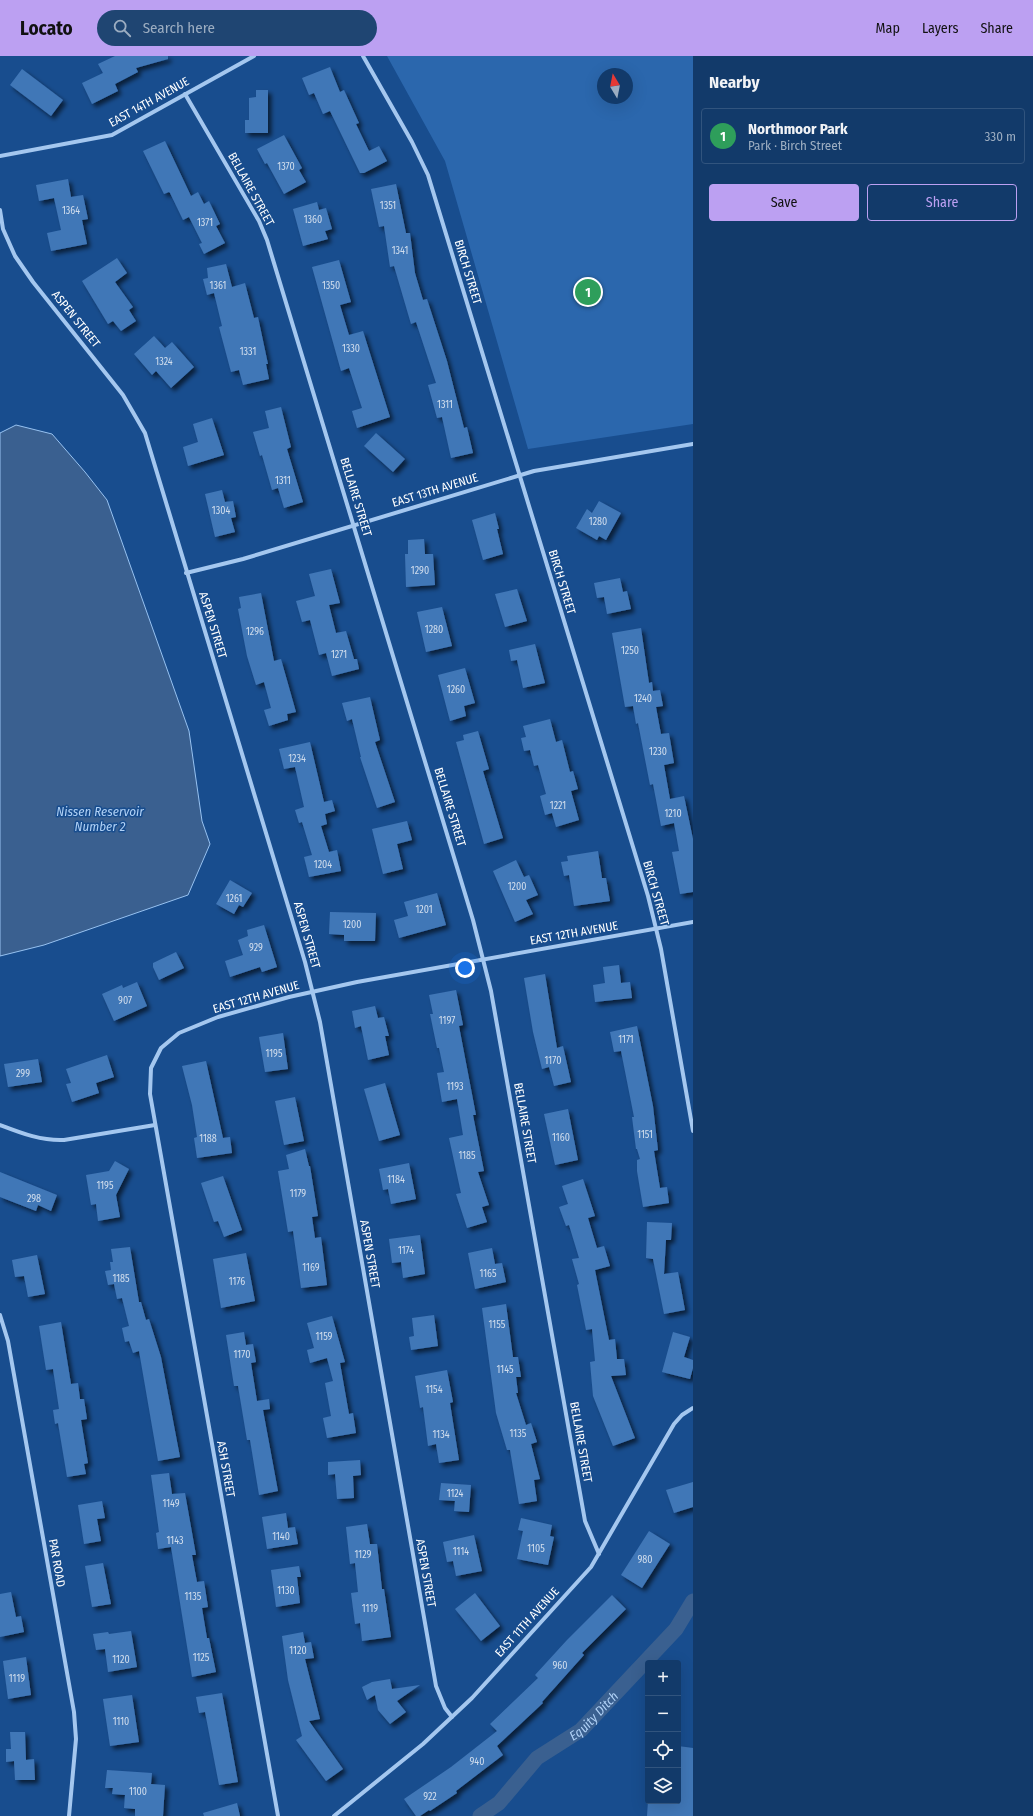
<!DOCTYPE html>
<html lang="en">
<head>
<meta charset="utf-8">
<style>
	body { margin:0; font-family:"Fira Sans Condensed",sans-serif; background:#1f4572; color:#f1f3f6 }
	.controls { position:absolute; right:12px; bottom:12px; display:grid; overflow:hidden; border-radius:4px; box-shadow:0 4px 16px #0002 }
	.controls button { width:36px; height:36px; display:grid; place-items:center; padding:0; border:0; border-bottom:1px solid #31547e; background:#123a6a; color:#f1f3f6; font:20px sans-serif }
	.compass { position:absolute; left:597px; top:12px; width:36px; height:36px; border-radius:50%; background:#123a6a; box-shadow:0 4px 16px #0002; rotate:350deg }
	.you { position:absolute; left:465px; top:912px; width:14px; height:14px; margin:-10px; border:3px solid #fff; border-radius:50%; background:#1a73e8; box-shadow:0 0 0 6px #1a73e833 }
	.badge { display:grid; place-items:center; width:26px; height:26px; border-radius:50%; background:#bca0f2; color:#fff; font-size:13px; font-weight:700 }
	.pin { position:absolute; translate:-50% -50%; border:2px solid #fff; box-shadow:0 1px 4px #0006 }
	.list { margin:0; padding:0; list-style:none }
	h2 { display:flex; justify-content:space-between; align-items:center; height:52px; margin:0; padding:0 16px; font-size:17px }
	h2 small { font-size:13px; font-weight:400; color:#9cadc1 }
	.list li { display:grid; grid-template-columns:26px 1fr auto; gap:12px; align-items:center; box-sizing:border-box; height:56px; margin:0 8px 8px; padding:0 8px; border:1px solid #31547e; border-radius:4px }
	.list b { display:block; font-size:15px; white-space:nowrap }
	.list p { margin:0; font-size:13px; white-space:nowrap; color:#9cadc1 }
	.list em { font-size:13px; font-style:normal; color:#9cadc1 }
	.actions { display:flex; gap:8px; padding:12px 16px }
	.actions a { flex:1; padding:9px 0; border:1px solid #bca0f2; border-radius:4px; text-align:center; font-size:14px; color:#bca0f2 }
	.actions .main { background:#bca0f2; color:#111 }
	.icon { flex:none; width:22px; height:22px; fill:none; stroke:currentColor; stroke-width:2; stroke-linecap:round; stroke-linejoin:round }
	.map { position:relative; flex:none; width:693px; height:1760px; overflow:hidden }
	header { display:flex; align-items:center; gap:24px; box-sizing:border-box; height:56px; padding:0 20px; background:#bca0f2; color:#111 }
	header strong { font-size:19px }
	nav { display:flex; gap:22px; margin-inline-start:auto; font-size:14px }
	.search { width:280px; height:36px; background:#1f4572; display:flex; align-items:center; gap:10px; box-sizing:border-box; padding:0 14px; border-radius:22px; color:#9cadc1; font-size:15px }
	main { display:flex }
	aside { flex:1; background:#123a6a }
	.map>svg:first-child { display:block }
</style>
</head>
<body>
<header>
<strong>Locato</strong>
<div class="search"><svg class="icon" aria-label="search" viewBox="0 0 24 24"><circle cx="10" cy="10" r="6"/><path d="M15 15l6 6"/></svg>Search here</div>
<nav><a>Map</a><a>Layers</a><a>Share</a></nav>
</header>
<main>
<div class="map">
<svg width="693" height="1760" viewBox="0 0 693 1760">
	<defs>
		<filter id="shadow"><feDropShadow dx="3.5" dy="3.5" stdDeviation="2" flood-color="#0009"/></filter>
	</defs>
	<rect width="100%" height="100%" fill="#184d8e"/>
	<path fill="#2b67ad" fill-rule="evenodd" d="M 387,0 L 693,0 L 693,368 L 528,393 L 445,105 ZM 603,18 L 627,18 L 627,42 L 603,42 Z"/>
	<polygon fill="#3a6090" stroke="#97c2f1" points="16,369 52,378 85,416 107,444 189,675 202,765 210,788 188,839 44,889 0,900 0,377"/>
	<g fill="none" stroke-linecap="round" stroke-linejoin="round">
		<path stroke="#3a6090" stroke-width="15" id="s1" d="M 480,1760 L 499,1747 L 537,1702 L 581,1674 L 676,1573 L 693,1545"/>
	</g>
	<g fill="#4177b7" filter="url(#shadow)">
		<polygon points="115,0 168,0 168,3 136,12 138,16 115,28 118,35 92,48 82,27 103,17 98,8"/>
		<polygon points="330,11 340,36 344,34 359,67 356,68 369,95 379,90 387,105 364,117 360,117 330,55 323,58 314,37 309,39 302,22"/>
		<polygon points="22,13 63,44 51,60 10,29"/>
		<polygon points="256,34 268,34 268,77 245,77 245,64 249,64 249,42 256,41"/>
		<polygon points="284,79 302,112 299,114 306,126 284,138 267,107 265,108 257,93"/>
		<polygon points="165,85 191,140 198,136 204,148 209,145 220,168 216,170 225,187 204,198 199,188 202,187 189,161 183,164 170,137 169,136 164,138 143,95"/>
		<polygon points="68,123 71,141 83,139 88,163 82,164 87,188 51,195 47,177 61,174 54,142 39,145 36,129"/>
		<polygon points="396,128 406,177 410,177 415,217 423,244 427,243 447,305 464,372 467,371 473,397 451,402 442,361 437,362 428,329 436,327 416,266 411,268 394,210 390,211 384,170 379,171 371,133"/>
		<polygon points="317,146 319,154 326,152 332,173 325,175 328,183 303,190 293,153"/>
		<polygon points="117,202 127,217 115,226 133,251 129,254 136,265 121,275 113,265 108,268 82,225"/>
		<polygon points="339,204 351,246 340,249 349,279 363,275 390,361 357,372 352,355 362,352 349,312 341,315 312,211"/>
		<polygon points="226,208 232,231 245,227 254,262 258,261 268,308 266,308 269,323 243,329 239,314 231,316 219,271 222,270 214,237 207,239 203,223 208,222 207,212"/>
		<polygon points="154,280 165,292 172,286 194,311 171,332 156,315 152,319 134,298"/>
		<polygon points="281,351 291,391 287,393 303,446 284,452 278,432 272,434 262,399 260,400 253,376 269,372 265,355"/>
		<polygon points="212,362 224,399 188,410 183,391 198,386 193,368"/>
		<polygon points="376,377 405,403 393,416 364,390"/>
		<polygon points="222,434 225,446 233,445 236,461 231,462 235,476 215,481 205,438"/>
		<polygon points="599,445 621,457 606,484 599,480 597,484 576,472 587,453 592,457"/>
		<polygon points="495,457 499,473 497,473 503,498 483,504 472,464"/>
		<polygon points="424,483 425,498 433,498 435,529 406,531 405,498 408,498 408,484"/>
		<polygon points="331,513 340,547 329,549 336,577 346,575 354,603 357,603 359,613 332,620 326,597 319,599 310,564 302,566 296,545 315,540 309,518"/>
		<polygon points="620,522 623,536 627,535 631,553 607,558 604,541 597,542 594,527"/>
		<polygon points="517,533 527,565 505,571 495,538"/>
		<polygon points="261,537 274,605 281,603 296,656 287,658 288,664 269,670 264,654 271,652 264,626 256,629 247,600 238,553 241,552 239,541"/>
		<polygon points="442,551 452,590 426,596 417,556"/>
		<polygon points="641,572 649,627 652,626 653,635 660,634 663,650 656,651 661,678 669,677 674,707 664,709 670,743 684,740 693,783 693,836 680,838 672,796 679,795 674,767 661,770 653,728 650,729 638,667 636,668 633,650 625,651 612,577"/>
		<polygon points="535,588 545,627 523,632 517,604 511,605 509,594"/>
		<polygon points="465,612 475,647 464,650 466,660 450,665 438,619"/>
		<polygon points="370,641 380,684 375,686 395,746 377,752 360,701 361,701 352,663 347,665 342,647"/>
		<polygon points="550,663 556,686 562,684 570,716 573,715 578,733 571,735 579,764 556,771 552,757 545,759 540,740 546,738 538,709 534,710 530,694 524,695 521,682 526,681 523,670"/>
		<polygon points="478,675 489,713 483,715 503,782 484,788 456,686 464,684 463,679"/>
		<polygon points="310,686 324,746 332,744 335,755 325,758 327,768 321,770 329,796 337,794 341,815 309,821 304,801 312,799 302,766 299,767 295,754 304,751 295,711 284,713 279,693"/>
		<polygon points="407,765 412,784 397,788 403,813 383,818 372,773"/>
		<polygon points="598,795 602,822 606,822 610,845 574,850 569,819 564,820 561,806 568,805 567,800"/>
		<polygon points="516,804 524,821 529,819 538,839 526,844 533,858 515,866 493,815"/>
		<polygon points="230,824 252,837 243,851 239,849 234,858 216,848"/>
		<polygon points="437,837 446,869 399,882 394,864 408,860 404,846"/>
		<polygon points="330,856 376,857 375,885 344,885 344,879 329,878"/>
		<polygon points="264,869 277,911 262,916 260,911 230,921 225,905 243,899 238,884 248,880 247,874"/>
		<polygon points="176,896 184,912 159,924 153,911 153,907"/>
		<polygon points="619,909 621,927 630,926 632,942 595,946 593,929 605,927 603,911"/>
		<polygon points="545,918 557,992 563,990 571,1026 554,1030 549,1011 542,1013 533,976 524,922"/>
		<polygon points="137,926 147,950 114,965 102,938 122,929 123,932"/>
		<polygon points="456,934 463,969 459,970 476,1059 473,1059 484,1115 478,1116 489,1149 482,1151 487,1166 467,1172 456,1138 461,1137 449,1082 463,1079 457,1043 442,1046 437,1017 444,1016 439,992 437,992 430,958 433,958 429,939"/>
		<polygon points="375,950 378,962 384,961 389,980 385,980 389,999 368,1004 361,970 355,972 352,955"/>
		<polygon points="637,970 653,1050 658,1094 654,1095 660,1132 667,1131 669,1147 643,1151 637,1115 637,1104 640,1103 637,1093 636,1093 632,1061 634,1061 621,995 614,996 610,976"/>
		<polygon points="283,977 288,1013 265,1016 259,981"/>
		<polygon points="107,999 114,1021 96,1027 99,1037 72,1046 66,1028 71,1027 66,1013"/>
		<polygon points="38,1003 42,1026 8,1031 4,1008"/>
		<polygon points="206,1005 223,1082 230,1081 232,1097 197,1102 194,1082 197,1081 192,1049 182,1010"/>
		<polygon points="385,1027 400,1079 379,1085 364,1033"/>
		<polygon points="295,1041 304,1085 284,1089 275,1045"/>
		<polygon points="568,1053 578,1104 555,1109 544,1058"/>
		<polygon points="305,1093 309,1110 310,1110 318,1160 312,1161 315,1182 321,1181 327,1229 301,1232 293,1175 288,1176 278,1115 289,1113 286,1099"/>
		<polygon points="115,1105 129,1113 116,1139 120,1161 98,1165 96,1148 91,1149 86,1119 109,1115"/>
		<polygon points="409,1107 416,1143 391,1148 388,1133 383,1134 379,1113"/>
		<polygon points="0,1116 57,1139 51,1155 38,1149 36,1155 0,1141"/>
		<polygon points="223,1120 242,1174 224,1181 218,1165 214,1166 201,1127"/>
		<polygon points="583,1123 595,1160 588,1162 597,1192 604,1190 610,1210 595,1214 609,1284 615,1283 617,1303 624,1303 626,1319 611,1320 635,1382 613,1390 593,1340 590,1306 595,1305 592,1273 586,1274 577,1229 579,1228 572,1203 579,1202 569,1169 566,1170 559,1151 568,1148 562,1130"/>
		<polygon points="647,1166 672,1167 671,1184 666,1184 664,1218 678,1216 685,1254 664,1258 653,1203 646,1202"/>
		<polygon points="420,1179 425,1218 403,1222 401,1206 392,1207 389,1183"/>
		<polygon points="130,1191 139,1246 141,1246 146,1264 149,1263 161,1301 180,1401 158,1405 139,1295 133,1297 129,1285 125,1286 122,1272 129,1270 122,1242 117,1243 114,1228 108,1229 105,1215 111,1214 110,1206 113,1206 111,1193"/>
		<polygon points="492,1192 495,1208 502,1207 506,1226 475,1233 468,1197"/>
		<polygon points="246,1197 255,1245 221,1252 213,1203"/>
		<polygon points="37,1199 45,1238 28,1241 24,1220 15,1221 12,1204"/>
		<polygon points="506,1248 513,1301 518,1301 521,1321 516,1321 518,1337 516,1337 526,1369 531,1367 537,1386 531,1388 540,1423 534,1424 537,1445 519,1448 510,1394 507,1394 496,1357 482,1252"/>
		<polygon points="434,1259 438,1290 411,1294 409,1281 414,1280 412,1262"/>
		<polygon points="332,1260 345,1306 340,1307 349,1358 353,1357 356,1377 327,1382 323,1362 331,1360 325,1327 333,1325 327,1302 310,1307 307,1294 314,1292 307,1267"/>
		<polygon points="61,1266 71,1328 78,1327 80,1343 84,1343 87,1363 81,1364 88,1407 84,1408 86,1418 67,1421 58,1367 55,1368 53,1354 59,1353 53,1313 46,1314 39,1270"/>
		<polygon points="244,1276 246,1289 253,1288 256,1306 251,1307 257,1345 269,1343 270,1353 263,1354 278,1435 259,1439 250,1384 247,1384 238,1330 234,1330 226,1279"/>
		<polygon points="673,1276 690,1281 684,1301 693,1304 693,1312 690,1323 662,1316"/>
		<polygon points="447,1314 453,1346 450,1347 459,1404 439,1407 436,1388 428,1390 423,1351 420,1352 415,1320"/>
		<polygon points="360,1404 361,1419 353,1420 354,1442 337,1443 335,1418 328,1419 328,1406"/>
		<polygon points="169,1417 172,1438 185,1437 196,1499 192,1499 197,1526 204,1525 208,1551 202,1552 207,1582 209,1582 216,1616 192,1621 171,1491 158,1493 156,1477 159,1476 151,1419"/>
		<polygon points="693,1426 693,1451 674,1457 666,1434"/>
		<polygon points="441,1427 471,1429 469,1456 454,1455 455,1445 439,1444"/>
		<polygon points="102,1445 105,1462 97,1463 101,1485 84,1488 78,1449"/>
		<polygon points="286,1457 288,1472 295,1471 298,1488 267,1493 262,1461"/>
		<polygon points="521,1462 552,1469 550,1480 554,1481 548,1509 517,1503 523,1475 518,1474"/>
		<polygon points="367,1468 370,1488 377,1488 382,1533 384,1533 391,1581 362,1585 360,1567 355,1568 351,1537 358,1536 355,1507 350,1508 346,1471"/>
		<polygon points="649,1475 670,1488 642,1532 621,1519"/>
		<polygon points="474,1479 482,1515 456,1520 453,1505 447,1506 443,1486"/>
		<polygon points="103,1507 111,1548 92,1551 85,1510"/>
		<polygon points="299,1510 301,1521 297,1521 300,1547 276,1551 271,1514"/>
		<polygon points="11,1536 16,1561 21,1560 24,1576 0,1581 0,1538"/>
		<polygon points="475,1537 500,1570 481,1585 455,1553"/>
		<polygon points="612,1539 626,1553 582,1597 584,1599 542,1646 543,1647 497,1690 503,1699 456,1735 457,1737 430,1755 429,1754 420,1760 416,1760 404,1743 451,1711 497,1675 490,1668 538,1622 535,1619 567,1584"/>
		<polygon points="131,1575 137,1611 108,1616 105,1593 96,1594 93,1578 108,1576 109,1578"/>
		<polygon points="303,1576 305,1587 311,1586 314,1602 305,1603 320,1663 309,1665 343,1713 326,1725 296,1684 302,1680 288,1624 282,1580"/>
		<polygon points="26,1601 31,1639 8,1643 3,1605"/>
		<polygon points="390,1623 392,1633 420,1629 397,1645 406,1656 390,1668 378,1654 375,1639 367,1644 362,1631 372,1626"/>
		<polygon points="222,1637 238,1726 219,1729 205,1656 199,1657 196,1641"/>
		<polygon points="132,1639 139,1686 110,1690 103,1643"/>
		<polygon points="10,1676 25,1676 26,1704 34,1703 35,1724 15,1724 14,1705 6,1706 6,1693 11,1693"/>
		<polygon points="678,1690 693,1692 693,1760 647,1760 648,1745 678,1745"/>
		<polygon points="107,1714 152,1717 151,1728 165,1729 163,1760 135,1760 135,1753 124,1752 125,1739 112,1738 113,1732 105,1732"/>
		<polygon points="237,1747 240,1760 204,1760 203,1757"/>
	</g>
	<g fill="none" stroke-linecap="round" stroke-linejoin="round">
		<g stroke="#a4c7ef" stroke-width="4">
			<polyline points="363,0 412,86 428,119 648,840 661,893 693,1075"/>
			<polyline points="185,38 259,165 267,184 473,864 491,935 585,1465 599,1498"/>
			<polyline points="0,100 112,79 254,0"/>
			<polyline points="0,154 3,173 15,200 33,226 123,339 145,377 305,906 320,966 436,1630 445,1652 452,1661"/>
			<polyline points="186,517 243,503 534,415 693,388"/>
			<path d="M 0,1069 C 21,1077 41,1085 64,1084 L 155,1069"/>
			<polyline points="0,1259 8,1285 74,1656 76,1683 69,1760"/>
			<polyline points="278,1760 150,1038 151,1012 161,992 179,977 218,961 289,941 357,926 693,866"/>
			<polyline points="334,1760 423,1688 472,1642 591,1511 674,1368 682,1359 693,1352"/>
		</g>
	</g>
	<g text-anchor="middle" stroke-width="3" stroke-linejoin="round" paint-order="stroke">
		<g font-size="10" fill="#d0dded">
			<text x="286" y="114">1370</text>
			<text x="388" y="153">1351</text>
			<text x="71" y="158">1364</text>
			<text x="313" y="167">1360</text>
			<text x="205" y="170">1371</text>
			<text x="400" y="198">1341</text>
			<text x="218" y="233">1361</text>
			<text x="331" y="233">1350</text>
			<text x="351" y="296">1330</text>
			<text x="248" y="299">1331</text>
			<text x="164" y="309">1324</text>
			<text x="445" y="352">1311</text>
			<text x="283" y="428">1311</text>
			<text x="221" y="458">1304</text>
			<text x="598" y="469">1280</text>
			<text x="420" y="518">1290</text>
			<text x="434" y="577">1280</text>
			<text x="255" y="579">1296</text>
			<text x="630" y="598">1250</text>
			<text x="339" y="602">1271</text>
			<text x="456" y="637">1260</text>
			<text x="643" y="646">1240</text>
			<text x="658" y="699">1230</text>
			<text x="297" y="706">1234</text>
			<text x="558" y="753">1221</text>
			<text x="673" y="761">1210</text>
			<text x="323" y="812">1204</text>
			<text x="517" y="834">1200</text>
			<text x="234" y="846">1261</text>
			<text x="424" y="857">1201</text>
			<text x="352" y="872">1200</text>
			<text x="256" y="895">929</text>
			<text x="125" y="948">907</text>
			<text x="447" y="968">1197</text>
			<text x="626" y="987">1171</text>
			<text x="274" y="1001">1195</text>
			<text x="553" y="1008">1170</text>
			<text x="23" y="1021">299</text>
			<text x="455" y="1034">1193</text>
			<text x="645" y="1082">1151</text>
			<text x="561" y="1085">1160</text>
			<text x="208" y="1086">1188</text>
			<text x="467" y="1103">1185</text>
			<text x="396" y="1127">1184</text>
			<text x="105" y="1133">1195</text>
			<text x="298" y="1141">1179</text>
			<text x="34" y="1146">298</text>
			<text x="406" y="1198">1174</text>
			<text x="311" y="1215">1169</text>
			<text x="488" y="1221">1165</text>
			<text x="121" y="1226">1185</text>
			<text x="237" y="1229">1176</text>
			<text x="497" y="1272">1155</text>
			<text x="324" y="1284">1159</text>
			<text x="242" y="1302">1170</text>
			<text x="505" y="1317">1145</text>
			<text x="434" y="1337">1154</text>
			<text x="518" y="1381">1135</text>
			<text x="441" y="1382">1134</text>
			<text x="455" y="1441">1124</text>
			<text x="171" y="1451">1149</text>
			<text x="281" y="1484">1140</text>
			<text x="175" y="1488">1143</text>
			<text x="536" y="1496">1105</text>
			<text x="461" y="1499">1114</text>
			<text x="363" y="1502">1129</text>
			<text x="645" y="1507">980</text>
			<text x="286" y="1538">1130</text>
			<text x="193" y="1544">1135</text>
			<text x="370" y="1556">1119</text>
			<text x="298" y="1598">1120</text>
			<text x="201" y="1605">1125</text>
			<text x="121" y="1607">1120</text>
			<text x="560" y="1613">960</text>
			<text x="17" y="1626">1119</text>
			<text x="121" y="1669">1110</text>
			<text x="477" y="1709">940</text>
			<text x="138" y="1739">1100</text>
			<text x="430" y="1744">922</text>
		</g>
		<g font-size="12" fill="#fff" stroke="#184d8e">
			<text transform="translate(149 46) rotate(-29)" y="4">EAST 14TH AVENUE</text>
			<text transform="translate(251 133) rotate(61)" y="4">BELLAIRE STREET</text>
			<text transform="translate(468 216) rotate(73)" y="4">BIRCH STREET</text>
			<text transform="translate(76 263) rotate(51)" y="4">ASPEN STREET</text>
			<text transform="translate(435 434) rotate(-17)" y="4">EAST 13TH AVENUE</text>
			<text transform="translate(356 441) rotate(73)" y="4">BELLAIRE STREET</text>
			<text transform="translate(562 526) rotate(73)" y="4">BIRCH STREET</text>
			<text transform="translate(213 569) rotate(73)" y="4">ASPEN STREET</text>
			<text transform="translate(450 751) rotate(73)" y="4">BELLAIRE STREET</text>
			<text transform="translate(656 837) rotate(74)" y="4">BIRCH STREET</text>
			<text transform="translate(574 877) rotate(-10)" y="4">EAST 12TH AVENUE</text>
			<text transform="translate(307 879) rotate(74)" y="4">ASPEN STREET</text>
			<text transform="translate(256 941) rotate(-16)" y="4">EAST 12TH AVENUE</text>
			<text transform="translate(525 1067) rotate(80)" y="4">BELLAIRE STREET</text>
			<text transform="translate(370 1198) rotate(80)" y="4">ASPEN STREET</text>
			<text transform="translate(581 1386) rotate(80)" y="4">BELLAIRE STREET</text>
			<text transform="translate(226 1413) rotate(80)" y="4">ASH STREET</text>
			<text transform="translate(57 1507) rotate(80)" y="4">PAR ROAD</text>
			<text transform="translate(426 1517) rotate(80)" y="4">ASPEN STREET</text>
			<text transform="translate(527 1566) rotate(-48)" y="4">EAST 11TH AVENUE</text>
		</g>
		<g font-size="13" font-style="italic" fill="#b0d1f6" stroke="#184d8e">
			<text x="100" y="760">Nissen Reservoir<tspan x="100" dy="15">Number 2</tspan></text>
			<text dy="5" stroke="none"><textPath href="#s1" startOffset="153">Equity Ditch</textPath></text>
		</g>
	</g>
</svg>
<div class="controls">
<button>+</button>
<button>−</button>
<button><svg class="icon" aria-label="locate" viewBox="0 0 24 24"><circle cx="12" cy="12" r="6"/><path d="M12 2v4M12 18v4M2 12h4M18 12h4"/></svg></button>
<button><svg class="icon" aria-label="layers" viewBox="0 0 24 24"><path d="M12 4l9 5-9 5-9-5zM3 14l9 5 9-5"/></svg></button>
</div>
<svg class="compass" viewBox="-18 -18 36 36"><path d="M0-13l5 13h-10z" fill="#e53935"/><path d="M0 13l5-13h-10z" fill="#9cadc1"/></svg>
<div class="you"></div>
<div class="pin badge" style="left:588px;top:236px;background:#2e9e5b">1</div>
</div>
<aside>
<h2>Nearby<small></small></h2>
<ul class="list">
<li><span class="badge" style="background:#2e9e5b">1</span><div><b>Northmoor Park</b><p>Park · Birch Street</p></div><em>330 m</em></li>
</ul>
<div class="actions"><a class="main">Save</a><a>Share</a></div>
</aside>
</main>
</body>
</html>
